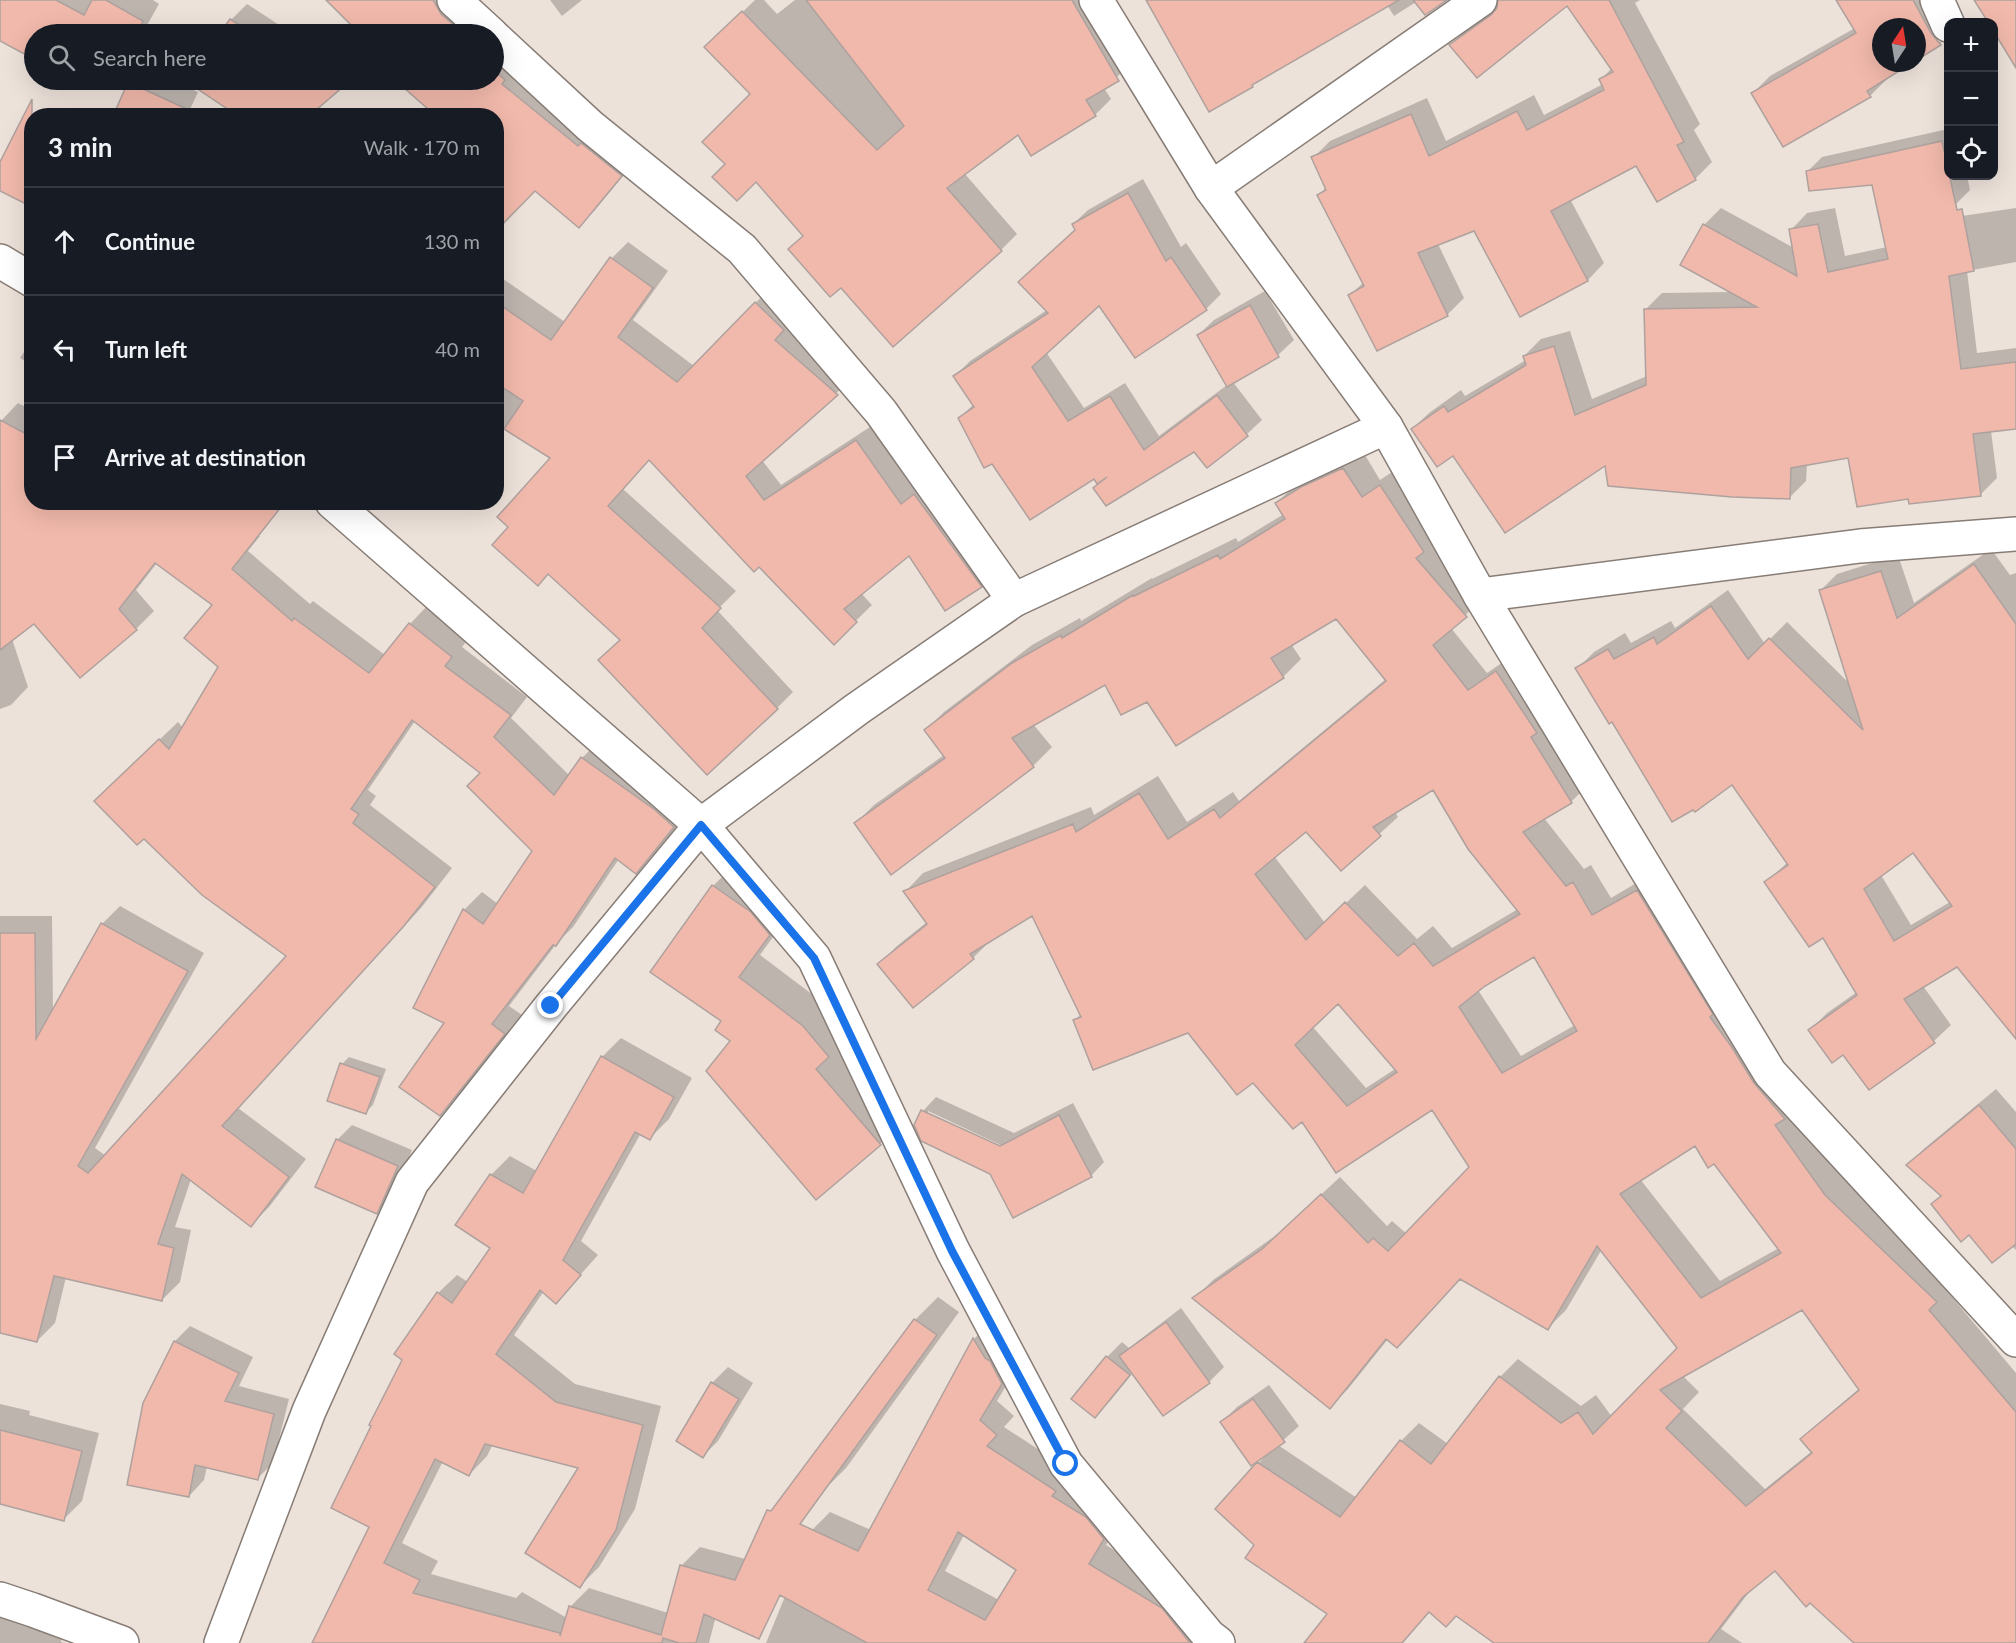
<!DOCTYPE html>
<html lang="en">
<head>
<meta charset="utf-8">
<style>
	body { margin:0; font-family:Lato,sans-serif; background:#242831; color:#f1f3f6 }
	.controls { position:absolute; right:18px; top:18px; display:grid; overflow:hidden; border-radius:12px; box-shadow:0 6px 24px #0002 }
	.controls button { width:54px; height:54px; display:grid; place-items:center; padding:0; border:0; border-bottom:2px solid #363941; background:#171b24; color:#f1f3f6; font:30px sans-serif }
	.compass { position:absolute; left:1872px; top:18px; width:54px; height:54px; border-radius:50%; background:#171b24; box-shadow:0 6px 24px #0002; rotate:12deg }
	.stop { position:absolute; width:18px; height:18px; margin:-14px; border:4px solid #1a73e8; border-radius:50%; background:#fff }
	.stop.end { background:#1a73e8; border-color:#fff; box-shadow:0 2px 6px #0008 }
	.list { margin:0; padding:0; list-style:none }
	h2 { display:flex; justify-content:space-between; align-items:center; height:78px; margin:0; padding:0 24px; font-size:26px }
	h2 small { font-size:20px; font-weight:400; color:#9ea1a6 }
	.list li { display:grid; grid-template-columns:39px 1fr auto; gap:18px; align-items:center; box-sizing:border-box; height:108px; padding:0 24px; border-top:2px solid #363941 }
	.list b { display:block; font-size:22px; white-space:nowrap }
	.list em { font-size:20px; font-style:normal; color:#9ea1a6 }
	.icon { flex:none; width:33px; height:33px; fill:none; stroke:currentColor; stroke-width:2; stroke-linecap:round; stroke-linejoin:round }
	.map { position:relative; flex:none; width:2016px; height:1643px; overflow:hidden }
	.search { position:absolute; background:#171b24; box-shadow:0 6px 24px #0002; left:24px; top:24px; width:480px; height:66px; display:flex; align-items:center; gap:15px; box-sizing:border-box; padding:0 21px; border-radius:33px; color:#9ea1a6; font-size:22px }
	.panel { position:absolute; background:#171b24; box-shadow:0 6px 24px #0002; left:24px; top:108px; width:480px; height:402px; border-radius:24px }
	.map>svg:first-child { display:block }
</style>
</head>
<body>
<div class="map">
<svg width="2016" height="1643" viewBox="0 0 2016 1643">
	<rect width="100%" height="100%" fill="#ede2da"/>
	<g fill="#0003" fill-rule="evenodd">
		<polygon points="0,0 153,0 159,4 142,34 34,34 34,51 32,49 28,54 0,39"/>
		<polygon points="328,0 460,0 488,34 348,34 356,28"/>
		<polygon points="550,0 582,0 562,16"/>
		<polygon points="755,0 764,0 777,14 795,0 1089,0 1127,68 1104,88 1111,99 1095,115 1018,133 965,174 1017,234 1001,250 804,235 757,180 727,164 752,94 723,31"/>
		<polygon points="1148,0 1445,0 1416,2 1394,16 1387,5 1257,80 1252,86"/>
		<polygon points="1500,0 1640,0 1635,3 1700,124 1694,130 1712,162 1695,179 1658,200 1637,164 1570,199 1604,263 1588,280 1520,315 1475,229 1438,244 1464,298 1447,315 1378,349 1350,295 1364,282 1319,195 1326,187 1313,158 1330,141 1427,98 1446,141 1534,95 1544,115 1603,84 1600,80 1612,68 1568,3 1451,45 1468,28 1499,6"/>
		<path d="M 1837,0 L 1940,0 L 1948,35 L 1940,44 L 1917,58 L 1917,27 L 1881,27 L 1881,63 L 1909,63 L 1886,78 L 1887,79 L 1870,96 L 1753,93 L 1770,76 L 1855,28 ZM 1927,26 L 1941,42 L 1937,42 L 1925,28 Z"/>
		<polygon points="247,4 293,34 221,34 231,20"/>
		<polygon points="494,39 637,159 595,210 579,226 535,190 496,116 439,116 397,80 494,80"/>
		<polygon points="87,80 114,80 104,89"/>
		<polygon points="133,80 172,80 198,92 187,116 114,116"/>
		<polygon points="191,80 349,80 307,116 190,82"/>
		<polygon points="1948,129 1948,176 1967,176 1970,190 1955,205 1921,222 2016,208 2016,262 1967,271 1977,353 2016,348 2016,428 1991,431 1997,478 1981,494 1909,497 1850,456 1807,464 1806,481 1789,498 1606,464 1453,454 1412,429 1429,413 1461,390 1465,396 1526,360 1524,356 1541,339 1570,331 1592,399 1647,376 1645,310 1662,293 1732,292 1704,225 1721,208 1794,248 1791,230 1807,213 1835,208 1845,256 1887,247 1873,183 1807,172 1822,157"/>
		<polygon points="1143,179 1181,247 1186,243 1221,294 1206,309 1099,304 1046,352 1084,408 1125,383 1159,436 1227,385 1198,335 1214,320 1265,291 1294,340 1278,355 1233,382 1262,420 1247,434 1207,465 1195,450 1095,488 1104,479 993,462 959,418 974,404 955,376 970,361 1047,310 1076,229 1073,224 1088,210"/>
		<polygon points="628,242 668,271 633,320 694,366 772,286 853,378 762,460 781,485 873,425 997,569 981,586 910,554 861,593 872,605 834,642 759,565 650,459 623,489 736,591 717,610 793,692 777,708 621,640 510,527 552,458 496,422 496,274 565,322 612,258"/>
		<polygon points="32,340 32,365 20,358"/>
		<polygon points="18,403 32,410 32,502 200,502 260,536 248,551 310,604 313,601 385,655 410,624 427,606 468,639 462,647 527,697 511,718 569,775 582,758 600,740 691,809 654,854 636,872 619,859 573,927 557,943 509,1006 522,1015 457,1097 440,1114 447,1022 415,1007 465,909 482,892 498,904 534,851 482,773 415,721 368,790 376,796 370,805 452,868 421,908 238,1108 306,1159 269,1207 251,1225 191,1179 175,1227 191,1230 180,1282 162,1300 66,1277 55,1323 37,1341 0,1332 0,916 52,916 53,1011 102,924 120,906 204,953 95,1148 106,1156 289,956 114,783 178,722 183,728 220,667 214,605 157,563 136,590 154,611 136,629 80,676 34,622 12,639 28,687 11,705 0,709 0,422"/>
		<path d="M 1362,450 L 1380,480 L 1398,468 L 1484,598 L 1451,628 L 1487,673 L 1515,654 L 1589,784 L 1571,802 L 1544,818 L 1584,869 L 1591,865 L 1611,898 L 1655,872 L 1730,995 L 1954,1283 L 1946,1290 L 2016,1373 L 2016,1643 L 1856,1643 L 1775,1569 L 1753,1587 L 1721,1629 L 1742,1643 L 1497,1643 L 1457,1615 L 1430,1611 L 1403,1643 L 1306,1643 L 1329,1613 L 1217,1509 L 1265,1456 L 1222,1422 L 1237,1407 L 1269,1385 L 1299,1426 L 1278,1445 L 1357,1498 L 1401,1441 L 1419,1423 L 1448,1444 L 1500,1377 L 1518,1359 L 1581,1406 L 1596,1395 L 1612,1417 L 1679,1348 L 1602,1249 L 1566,1310 L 1548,1328 L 1461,1278 L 1397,1346 L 1388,1339 L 1348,1389 L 1330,1407 L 1195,1298 L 1213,1280 L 1282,1231 L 1340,1177 L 1387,1226 L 1392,1221 L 1407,1234 L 1471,1167 L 1432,1108 L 1302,1119 L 1188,1031 L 1075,1020 L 1081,1014 L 1032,914 L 992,939 L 973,958 L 879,964 L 897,946 L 927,922 L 905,892 L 923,873 L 1091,807 L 1094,815 L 1158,776 L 1187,822 L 1233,792 L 1239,801 L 1386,679 L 1336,617 L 1291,644 L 1301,659 L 1283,677 L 1147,700 L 1105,683 L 1033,724 L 1052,747 L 1033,766 L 892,873 L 856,823 L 874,805 L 944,755 L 926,730 L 944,712 L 1032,645 L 1080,618 L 1081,621 L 1152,578 L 1152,579 L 1236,538 L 1238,542 L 1284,514 L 1277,503 L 1295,485 ZM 1434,788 L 1518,909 L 1452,948 L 1433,926 L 1417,939 L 1365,885 L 1325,923 L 1274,856 L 1306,830 L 1341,869 L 1398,817 L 1395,812 ZM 1534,955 L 1575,1025 L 1521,1056 L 1478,990 ZM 1338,1002 L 1395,1069 L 1366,1088 L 1312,1026 ZM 1696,1144 L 1715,1162 L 1779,1248 L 1720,1281 L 1640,1179 ZM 1802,1308 L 1860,1388 L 1821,1421 L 1803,1439 L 1812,1451 L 1765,1489 L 1683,1409 L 1699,1392 L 1683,1376 Z"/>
		<path d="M 1991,549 L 2010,575 L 2016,573 L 2016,1020 L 1957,965 L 1923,986 L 1951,1025 L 1934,1041 L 1869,1088 L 1843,1053 L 1810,1030 L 1827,1013 L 1857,992 L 1823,936 L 1766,882 L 1788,862 L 1732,783 L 1613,720 L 1577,669 L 1594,652 L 1625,633 L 1631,643 L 1671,621 L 1675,628 L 1728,590 L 1765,644 L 1787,622 L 1850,684 L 1820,591 L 1837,574 L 1898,555 L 1914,603 ZM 1913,851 L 1950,902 L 1911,925 L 1881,875 Z"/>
		<polygon points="735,864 791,912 760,955 825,1004 850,1034 838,1047 902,1122 880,1144 732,1040 723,1021 713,886"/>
		<polygon points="621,1038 692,1078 669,1119 650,1138 641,1133 581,1241 598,1255 556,1302 544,1291 514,1335 575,1384 661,1406 635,1509 599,1567 580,1586 580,1467 493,1444 487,1456 469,1475 443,1461 402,1543 438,1561 431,1574 516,1598 522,1592 567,1618 570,1607 589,1588 668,1613 681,1566 700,1547 753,1561 716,1616 709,1643 313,1643 371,1526 438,1293 457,1275 468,1282 492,1248 491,1175 510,1156 537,1171 602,1057"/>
		<polygon points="349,1057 386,1069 373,1105 366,1112 342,1064"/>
		<polygon points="1996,1089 2016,1112 2016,1250 2012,1246 1969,1233 1933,1204 1942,1195 1908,1165 1925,1148"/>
		<path d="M 936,1097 L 1014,1133 L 1073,1103 L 1104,1162 L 1091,1176 L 991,1173 L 916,1125 L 923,1111 ZM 928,1111 L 1007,1148 L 1006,1150 L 928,1115 Z"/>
		<polygon points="352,1125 412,1150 392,1197 377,1212 337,1140"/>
		<polygon points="938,1297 959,1312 846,1468 823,1491 796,1479 915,1320"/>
		<polygon points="1181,1308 1224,1367 1209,1382 1133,1373 1110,1401 1095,1416 1107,1357 1122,1342 1129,1348"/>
		<path d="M 992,1321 L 1019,1364 L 997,1401 L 1014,1416 L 1004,1427 L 1073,1472 L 1122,1520 L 1106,1545 L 1180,1590 L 1210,1643 L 766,1643 L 812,1530 L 830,1512 L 871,1530 L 974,1339 ZM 964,1535 L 1018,1569 L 999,1600 L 945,1571 Z"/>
		<polygon points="190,1326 253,1357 239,1386 289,1399 273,1463 257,1479 207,1466 204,1480 189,1496 144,1404 175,1341"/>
		<polygon points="728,1367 753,1383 718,1441 703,1456 678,1441 712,1383"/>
		<polygon points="0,1404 30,1411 29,1415 99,1433 82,1501 64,1519 2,1503 0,1505"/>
		<polygon points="0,1601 65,1616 61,1642 65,1643 0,1643"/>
	</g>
	<g fill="#f1b9ab" stroke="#aea19e" stroke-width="1.5" fill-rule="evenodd">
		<polygon points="0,0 56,0 84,15 92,0 106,0 143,21 136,34 34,34 34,52 31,50 28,56 0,41"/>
		<polygon points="326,0 433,0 441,14 456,27 451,32 453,34 349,34 355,29"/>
		<polygon points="806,0 1072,0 1119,81 1086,100 1096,116 1031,156 1018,135 947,188 1002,251 893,347 841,288 830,297 788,249 803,236 756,182 737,201 712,177 725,164 702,142 750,94 704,47 742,11 877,150 904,126"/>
		<polygon points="1146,0 1399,0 1252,85 1253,87 1209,112"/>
		<polygon points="1413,0 1447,0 1425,15"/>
		<polygon points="1498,0 1609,0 1684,142 1677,145 1696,180 1657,202 1636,166 1551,211 1588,281 1520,317 1474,231 1418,253 1448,316 1377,351 1348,295 1364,286 1317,195 1326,190 1311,157 1411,114 1429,156 1517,111 1527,130 1604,90 1599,79 1613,72 1567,6 1477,78 1449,45 1491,15 1497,8"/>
		<polygon points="1836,0 1913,0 1931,33 1941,45 1917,60 1917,27 1881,27 1881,63 1912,63 1867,91 1871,97 1783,147 1751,93 1856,33"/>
		<polygon points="1974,0 2016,0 2016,68 1994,32 1994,22 1988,22"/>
		<polygon points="230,19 253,34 219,34"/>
		<polygon points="494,70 505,80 502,84 578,146 581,143 622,176 579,228 535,191 496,231 496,116 436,116 395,80 494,80"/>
		<polygon points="189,80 351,80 309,116 238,116 187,82"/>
		<polygon points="128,82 202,116 113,116"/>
		<polygon points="32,99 32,207 0,191 0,162"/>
		<polygon points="1942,141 1957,210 1962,209 1974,271 1949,276 1961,369 2016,362 2016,429 1973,434 1981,496 1909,504 1908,499 1857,507 1848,458 1791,468 1790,499 1732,497 1608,486 1605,466 1505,533 1453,456 1437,467 1411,429 1444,406 1448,412 1526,365 1523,356 1554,346 1575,415 1646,385 1644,309 1757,307 1680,265 1703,224 1797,276 1789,229 1818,224 1828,272 1888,259 1872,185 1809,191 1806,171"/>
		<polygon points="1128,193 1166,261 1171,257 1207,310 1135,358 1099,306 1032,367 1068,421 1110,396 1144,450 1217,395 1248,436 1207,468 1194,452 1106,506 1093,488 1107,477 1097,484 1094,479 1030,520 992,464 984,468 958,418 974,407 953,376 1048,313 1018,282 1075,230 1072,224"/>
		<polygon points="610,257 653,288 618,337 677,382 755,302 784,330 775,340 838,395 746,476 764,500 856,440 901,504 914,494 982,587 945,611 909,556 844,609 857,622 834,645 759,567 754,572 649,460 608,506 721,608 702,628 778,709 707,775 598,660 620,640 548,574 538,586 492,545 508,527 497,517 550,458 504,429 523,401 496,383 496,302 551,340"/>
		<polygon points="1250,305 1279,357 1227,387 1197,335"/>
		<polygon points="0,420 32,437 32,502 285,502 232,569 292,621 294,618 369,673 409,623 452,657 445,666 511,715 494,737 554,795 581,757 655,810 674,827 636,874 615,858 556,946 553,945 492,1024 505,1034 440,1116 399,1087 444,1023 413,1008 463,909 483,924 532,851 467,786 480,773 412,720 351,809 359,814 353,823 435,887 403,927 222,1126 289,1177 251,1227 182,1174 158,1244 174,1248 162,1301 54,1276 37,1342 0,1333 0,933 35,933 36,1039 101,923 188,971 78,1166 88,1173 286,956 202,895 144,839 137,845 94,801 159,739 169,749 218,667 184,638 212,605 155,563 119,609 137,630 80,678 34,624 0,650"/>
		<path d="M 1343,468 L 1362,497 L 1380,485 L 1424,552 L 1416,558 L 1467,617 L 1433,645 L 1468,690 L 1496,671 L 1537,733 L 1531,737 L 1572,803 L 1523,832 L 1566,886 L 1573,882 L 1592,915 L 1637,890 L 1713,1014 L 1710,1017 L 1731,1046 L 1754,1083 L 1785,1119 L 1775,1125 L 1825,1195 L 1937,1302 L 1929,1310 L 2016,1412 L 2016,1643 L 1854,1643 L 1810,1603 L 1806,1607 L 1775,1571 L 1743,1597 L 1708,1643 L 1494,1643 L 1456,1616 L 1446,1627 L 1429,1612 L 1402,1643 L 1304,1643 L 1327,1614 L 1245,1558 L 1254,1545 L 1215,1509 L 1257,1462 L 1340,1517 L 1400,1440 L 1431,1464 L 1499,1376 L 1561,1423 L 1578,1412 L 1593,1434 L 1677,1348 L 1597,1246 L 1548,1330 L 1460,1279 L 1397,1348 L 1386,1339 L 1330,1409 L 1192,1298 L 1262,1249 L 1321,1194 L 1368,1243 L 1373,1238 L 1388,1251 L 1469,1167 L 1432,1110 L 1336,1173 L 1302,1122 L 1293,1129 L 1253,1083 L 1237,1095 L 1188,1033 L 1093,1070 L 1073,1020 L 1081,1017 L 1032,916 L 970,954 L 974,959 L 913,1008 L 877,964 L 927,924 L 903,891 L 1073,824 L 1076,832 L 1139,793 L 1168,839 L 1214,809 L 1220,818 L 1386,681 L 1336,619 L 1271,658 L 1284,678 L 1176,746 L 1147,702 L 1121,715 L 1105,685 L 1012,738 L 1034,767 L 891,875 L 854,823 L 945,758 L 924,730 L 1012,663 L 1061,635 L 1062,638 L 1133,595 L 1134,596 L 1218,555 L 1220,559 L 1285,519 L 1275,503 L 1301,487 ZM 1433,790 L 1468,849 L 1520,914 L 1433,966 L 1414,943 L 1398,956 L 1345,902 L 1306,940 L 1255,874 L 1306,832 L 1341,871 L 1381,836 L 1373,827 ZM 1534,957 L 1577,1031 L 1502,1073 L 1459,1007 L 1485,986 ZM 1338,1004 L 1397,1072 L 1347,1106 L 1295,1045 ZM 1695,1146 L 1708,1168 L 1714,1164 L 1781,1253 L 1701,1298 L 1620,1194 ZM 1802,1310 L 1859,1390 L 1800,1439 L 1812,1453 L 1746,1506 L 1666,1428 L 1682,1411 L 1660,1390 Z"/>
		<path d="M 1974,564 L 2016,624 L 2016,1039 L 1957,967 L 1904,999 L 1935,1043 L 1869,1090 L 1843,1055 L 1832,1063 L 1808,1030 L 1857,995 L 1823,938 L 1809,947 L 1764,882 L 1788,865 L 1732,785 L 1695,812 L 1693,810 L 1672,822 L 1612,722 L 1609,724 L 1575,668 L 1608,649 L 1614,659 L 1654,637 L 1657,644 L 1711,606 L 1748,659 L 1769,638 L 1863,730 L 1819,590 L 1881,571 L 1897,618 ZM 1913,853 L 1952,906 L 1894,941 L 1864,889 Z"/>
		<polygon points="712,885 751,912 770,935 739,977 803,1026 829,1057 816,1069 881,1145 816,1200 706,1071 730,1041 715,1030 721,1021 650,972"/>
		<path d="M 601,1056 L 674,1097 L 650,1140 L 635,1132 L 563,1260 L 581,1275 L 556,1304 L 540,1290 L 496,1354 L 556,1402 L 643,1425 L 616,1530 L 580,1588 L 525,1553 L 578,1468 L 485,1444 L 469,1476 L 435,1459 L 384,1563 L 420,1580 L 413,1593 L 560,1633 L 560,1636 L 569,1606 L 661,1635 L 680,1565 L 735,1580 L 767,1510 L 771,1511 L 914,1319 L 937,1335 L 800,1524 L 858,1551 L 973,1338 L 985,1358 L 990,1361 L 1002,1384 L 980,1420 L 997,1435 L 987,1446 L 1056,1491 L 1052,1496 L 1086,1517 L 1104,1539 L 1089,1564 L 1162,1608 L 1190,1643 L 867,1643 L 780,1595 L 759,1639 L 704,1614 L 696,1643 L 679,1643 L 663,1638 L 662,1643 L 312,1643 L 369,1527 L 331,1508 L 371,1426 L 369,1425 L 402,1360 L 394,1354 L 437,1292 L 452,1303 L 490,1248 L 455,1225 L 490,1174 L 523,1193 ZM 958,1532 L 1016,1570 L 985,1620 L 928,1590 Z"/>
		<polygon points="340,1063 380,1077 366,1114 327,1101"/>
		<polygon points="1979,1105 2016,1149 2016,1244 1992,1263 1969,1235 1961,1242 1931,1204 1941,1196 1906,1165"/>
		<polygon points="921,1110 1000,1146 1059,1115 1092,1177 1013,1218 990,1174 921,1141 914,1125"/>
		<polygon points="336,1139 398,1166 377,1214 315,1187"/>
		<polygon points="1166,1322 1210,1383 1163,1416 1119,1356"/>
		<polygon points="174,1341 239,1373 225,1401 274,1414 258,1480 195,1465 189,1497 127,1485 143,1403"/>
		<polygon points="1106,1356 1130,1375 1095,1418 1071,1399"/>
		<polygon points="711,1382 739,1399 703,1458 676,1441"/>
		<polygon points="1253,1399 1285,1442 1251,1466 1220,1422"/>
		<polygon points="0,1430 82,1451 64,1521 0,1504"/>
	</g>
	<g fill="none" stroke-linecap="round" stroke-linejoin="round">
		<g stroke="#877d76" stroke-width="36">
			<g id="minor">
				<polyline points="454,0 491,34"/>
				<polyline points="1096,0 1211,188 1386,427 1480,595 1770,1073 2016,1340"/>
				<polyline points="1937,0 1948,25"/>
				<polyline points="494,37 590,126 742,249 881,412 1014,600"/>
				<polyline points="1211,188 1480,0"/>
				<polyline points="0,261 32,280"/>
				<polyline points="332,502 701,825 814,958 953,1251 1066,1464 1209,1636 1218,1643"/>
				<polyline points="1480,595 1860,546 2016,534"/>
				<polyline points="0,1599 33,1610 122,1643"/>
				<polyline points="221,1643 309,1411 412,1182 551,1006 701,825 857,709 1014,600 1386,427"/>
			</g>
		</g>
		<use href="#minor" stroke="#fff" stroke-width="33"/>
	</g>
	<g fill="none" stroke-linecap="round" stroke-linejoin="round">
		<polyline stroke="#1a73e8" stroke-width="8" points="551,1006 701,825 814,958 952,1251 1066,1464"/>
	</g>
</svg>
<div class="controls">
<button>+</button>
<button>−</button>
<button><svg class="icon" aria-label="locate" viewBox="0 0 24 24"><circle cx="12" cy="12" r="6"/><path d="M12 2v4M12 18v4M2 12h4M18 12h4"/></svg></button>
</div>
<svg class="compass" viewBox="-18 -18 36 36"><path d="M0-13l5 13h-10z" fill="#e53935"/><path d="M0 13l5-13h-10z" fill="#9ea1a6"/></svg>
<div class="stop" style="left:1066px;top:1464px"></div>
<div class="stop end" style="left:551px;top:1006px"></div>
<div class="search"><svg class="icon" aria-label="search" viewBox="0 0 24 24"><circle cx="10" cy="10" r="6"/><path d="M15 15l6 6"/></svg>Search here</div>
<section class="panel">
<h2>3 min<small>Walk · 170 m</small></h2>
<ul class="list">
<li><svg class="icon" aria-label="ahead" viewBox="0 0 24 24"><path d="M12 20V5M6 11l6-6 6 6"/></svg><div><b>Continue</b></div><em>130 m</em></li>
<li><svg class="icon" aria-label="left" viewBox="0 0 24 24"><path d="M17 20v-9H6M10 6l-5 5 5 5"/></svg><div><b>Turn left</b></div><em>40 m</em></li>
<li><svg class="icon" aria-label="arrive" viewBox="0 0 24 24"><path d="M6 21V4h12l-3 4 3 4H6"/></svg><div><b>Arrive at destination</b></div></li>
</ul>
</section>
</div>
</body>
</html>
